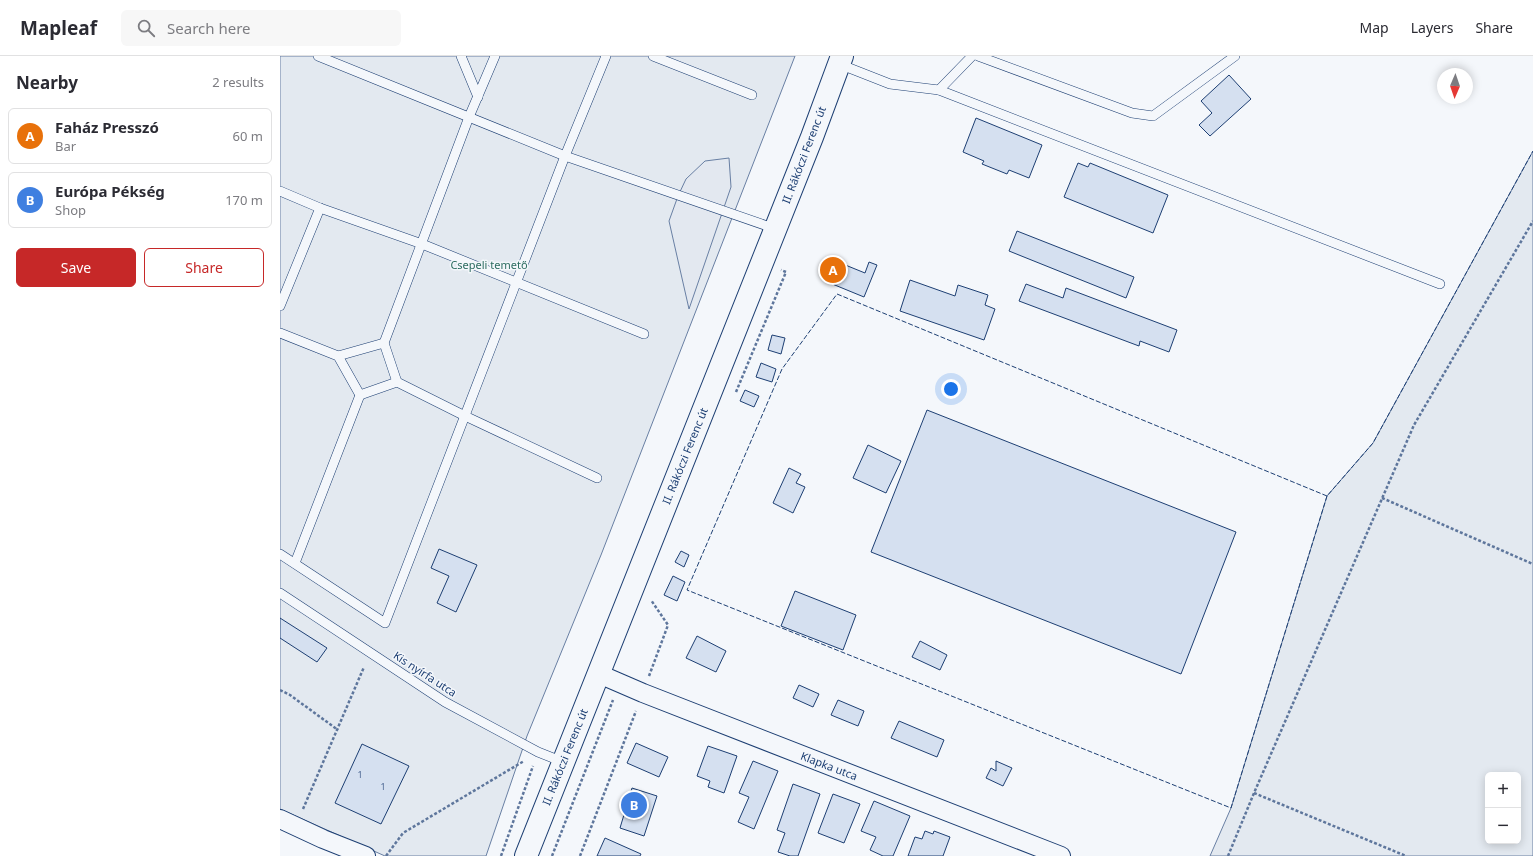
<!DOCTYPE html>
<html lang="en">
<head>
<meta charset="utf-8">
<style>
	body { margin:0; font-family:"Noto Sans",sans-serif; background:#f7f7f7; color:#2b2b33 }
	.controls { position:absolute; right:12px; bottom:12px; display:grid; overflow:hidden; border-radius:6px; box-shadow:0 2px 10px #0003 }
	.controls button { width:36px; height:36px; display:grid; place-items:center; padding:0; border:0; border-bottom:1px solid #e1e1e2; background:#fff; color:#2b2b33; font:20px sans-serif }
	.compass { position:absolute; left:1157px; top:12px; width:36px; height:36px; border-radius:50%; background:#fff; box-shadow:0 2px 10px #0003; rotate:182deg }
	.you { position:absolute; left:671px; top:333px; width:14px; height:14px; margin:-10px; border:3px solid #fff; border-radius:50%; background:#1a73e8; box-shadow:0 0 0 6px #1a73e833 }
	.badge { display:grid; place-items:center; width:26px; height:26px; border-radius:50%; background:#c62828; color:#fff; font-size:13px; font-weight:700 }
	.pin { position:absolute; translate:-50% -50%; border:2px solid #fff; box-shadow:0 1px 4px #0006 }
	.list { margin:0; padding:0; list-style:none }
	h2 { display:flex; justify-content:space-between; align-items:center; height:52px; margin:0; padding:0 16px; font-size:17px }
	h2 small { font-size:13px; font-weight:400; color:#7c7c81 }
	.list li { display:grid; grid-template-columns:26px 1fr auto; gap:12px; align-items:center; box-sizing:border-box; height:56px; margin:0 8px 8px; padding:0 8px; border:1px solid #e1e1e2; border-radius:6px }
	.list b { display:block; font-size:15px; white-space:nowrap }
	.list p { margin:0; font-size:13px; white-space:nowrap; color:#7c7c81 }
	.list em { font-size:13px; font-style:normal; color:#7c7c81 }
	.actions { display:flex; gap:8px; padding:12px 16px }
	.actions a { flex:1; padding:9px 0; border:1px solid #c62828; border-radius:6px; text-align:center; font-size:14px; color:#c62828 }
	.actions .main { background:#c62828; color:#fff }
	.icon { flex:none; width:22px; height:22px; fill:none; stroke:currentColor; stroke-width:2; stroke-linecap:round; stroke-linejoin:round }
	.map { position:relative; flex:none; width:1253px; height:800px; overflow:hidden }
	header { display:flex; align-items:center; gap:24px; box-sizing:border-box; height:56px; padding:0 20px; background:#fff; border-bottom:1px solid #e1e1e2 }
	header strong { font-size:19px }
	nav { display:flex; gap:22px; margin-inline-start:auto; font-size:14px }
	.search { width:280px; height:36px; background:#f7f7f7; display:flex; align-items:center; gap:10px; box-sizing:border-box; padding:0 14px; border-radius:6px; color:#7c7c81; font-size:15px }
	main { display:flex }
	aside { flex:1; background:#fff }
	.map>svg:first-child { display:block }
</style>
</head>
<body>
<header>
<strong>Mapleaf</strong>
<div class="search"><svg class="icon" aria-label="search" viewBox="0 0 24 24"><circle cx="10" cy="10" r="6"/><path d="M15 15l6 6"/></svg>Search here</div>
<nav><a>Map</a><a>Layers</a><a>Share</a></nav>
</header>
<main>
<aside>
<h2>Nearby<small>2 results</small></h2>
<ul class="list">
<li><span class="badge" style="background:#e8710a">A</span><div><b>Faház Presszó</b><p>Bar</p></div><em>60 m</em></li>
<li><span class="badge" style="background:#3f7fe0">B</span><div><b>Európa Pékség</b><p>Shop</p></div><em>170 m</em></li>
</ul>
<div class="actions"><a class="main">Save</a><a>Share</a></div>
</aside>
<div class="map">
<svg width="1253" height="800" viewBox="0 0 1253 800">
	<rect width="100%" height="100%" fill="#f4f7fb"/>
	<g fill="#e3e9f0" stroke="#687fa3" fill-rule="evenodd">
		<polygon points="0,0 515,0 321,499 247,680 206,800 105,800 0,753"/>
		<path d="M 1253,95 L 1253,800 L 930,800 L 951,752 L 1047,440 L 1093,387 ZM 1208,719 L 1238,719 L 1238,785 L 1208,785 Z"/>
	</g>
	<polygon fill="#e3e8f0" stroke="#687fa3" points="449,102 451,131 409,253 389,165 398,140 406,123 425,105"/>
	<g fill="#d5e0f0" stroke="#1d3f73">
		<polygon points="949,19 971,43 930,80 919,69 932,57 921,45"/>
		<polygon points="696,62 762,89 749,122 729,114 727,118 702,108 704,105 683,96"/>
		<polygon points="798,107 808,111 810,107 888,139 873,177 784,141"/>
		<polygon points="737,175 854,221 846,242 729,195"/>
		<polygon points="553,204 585,217 589,206 597,209 584,241 545,225"/>
		<polygon points="630,224 675,240 678,229 708,239 705,249 715,253 704,284 620,255"/>
		<polygon points="746,228 783,242 786,232 897,274 889,296 860,285 859,290 739,245"/>
		<polygon points="492,279 505,282 501,298 488,294"/>
		<polygon points="481,307 496,313 492,326 476,321"/>
		<polygon points="465,334 479,340 474,351 460,345"/>
		<polygon points="647,354 956,476 901,618 591,496"/>
		<polygon points="588,389 621,405 606,437 573,422"/>
		<polygon points="509,412 521,418 516,427 525,431 513,457 493,447"/>
		<polygon points="159,493 197,509 176,556 157,547 169,520 151,512"/>
		<polygon points="401,495 409,499 404,511 395,506"/>
		<polygon points="393,520 405,526 397,545 384,539"/>
		<polygon points="515,535 576,559 563,594 501,570"/>
		<polygon points="0,562 47,592 37,606 0,582"/>
		<polygon points="417,580 446,595 436,616 406,602"/>
		<polygon points="640,585 667,599 660,614 632,601"/>
		<polygon points="519,629 539,638 533,651 513,642"/>
		<polygon points="558,644 584,655 578,670 551,659"/>
		<polygon points="619,665 664,684 657,701 611,682"/>
		<polygon points="356,687 388,701 379,721 347,707"/>
		<polygon points="82,688 129,710 101,768 55,747"/>
		<polygon points="428,690 457,700 444,737 428,731 430,725 417,720"/>
		<polygon points="473,705 498,715 474,773 458,766 469,741 459,737"/>
		<polygon points="716,705 732,712 723,730 706,722 711,712 716,715"/>
		<polygon points="513,728 540,738 518,800 510,800 498,796 505,777 497,774"/>
		<polygon points="352,732 377,740 364,780 340,772"/>
		<polygon points="553,738 580,748 564,787 538,777"/>
		<polygon points="594,745 630,760 613,800 603,800 590,794 596,781 581,775"/>
		<polygon points="645,775 653,778 654,775 670,781 663,800 628,800 635,781 642,783"/>
		<polygon points="325,782 361,798 360,800 317,800"/>
	</g>
	<g fill="none" stroke-linecap="round" stroke-linejoin="round">
		<g stroke="#1d3f73" stroke-width="10">
			<g id="service">
				<polyline points="38,0 285,100 496,173"/>
				<polyline points="181,0 198,41"/>
				<polyline points="373,0 472,39"/>
				<polyline points="698,0 852,57 873,60 955,0"/>
				<polyline points="559,8 610,28 659,34 1160,228"/>
				<polyline points="659,34 692,0"/>
				<polyline points="0,135 40,152 142,188 364,278"/>
				<polyline points="0,250 40,152"/>
				<polyline points="0,277 58,300 80,339 117,326 185,360 317,422"/>
				<polyline points="104,287 189,61 215,0"/>
				<polyline points="58,300 104,287 117,326"/>
				<polyline points="0,498 105,567 285,100 326,0"/>
				<polyline points="15,507 80,339"/>
				<polyline points="0,537 165,646 258,696 283,706"/>
			</g>
		</g>
		<g stroke="#1d3f73" stroke-width="20">
			<g id="minor">
				<polyline points="319,618 363,637 781,800"/>
				<polyline points="0,763 43,783 86,800"/>
			</g>
		</g>
		<g stroke="#1d3f73" stroke-width="24">
			<polyline id="secondary" points="246,800 532,81 562,0"/>
		</g>
		<g stroke="#5e769c" stroke-width="2.5" stroke-dasharray="3 2" stroke-linecap="butt">
			<polyline points="456,336 506,216 501,214"/>
			<polyline points="1102,442 1253,508"/>
			<polyline points="369,620 388,569 371,544"/>
			<polyline points="0,634 10,639 58,674"/>
			<polyline points="974,737 1126,800"/>
			<polyline points="23,753 84,611"/>
			<polyline points="106,800 123,777 244,705"/>
			<polyline points="221,800 253,710"/>
			<polyline points="272,800 333,644"/>
			<polyline points="300,800 356,655"/>
			<polyline points="948,800 974,737 1134,369 1253,165"/>
		</g>
		<use href="#service" stroke="#f4f7fb" stroke-width="9"/>
		<use href="#minor" stroke="#f4f7fb" stroke-width="18"/>
		<use href="#secondary" stroke="#f4f7fb" stroke-width="22"/>
		<polyline stroke="#1d3f73" stroke-width="1" stroke-dasharray="5 2" stroke-linecap="butt" points="1047,440 557,238 502,313 407,534 951,752 1047,440 1093,387 1253,95"/>
	</g>
	<g text-anchor="middle" stroke-width="3" stroke-linejoin="round" paint-order="stroke">
		<g font-size="9" fill="#4b6792">
			<text x="80" y="722">1</text>
			<text x="103" y="734">1</text>
		</g>
		<g font-size="11" fill="#1d3f73" stroke="#f4f7fb">
			<text transform="translate(524 99) rotate(-69)" y="4">II. Rákóczi Ferenc út</text>
			<text transform="translate(405 400) rotate(-68)" y="4">II. Rákóczi Ferenc út</text>
			<text transform="translate(145 618) rotate(33)" y="4">Kis nyírfa utca</text>
			<text transform="translate(285 701) rotate(-68)" y="4">II. Rákóczi Ferenc út</text>
			<text transform="translate(549 710) rotate(21)" y="4">Klapka utca</text>
		</g>
		<g font-size="11" fill="#2c6c60" stroke="#f4f7fb">
			<text x="209" y="213">Csepeli temető</text>
		</g>
	</g>
</svg>
<div class="controls">
<button>+</button>
<button>−</button>
</div>
<svg class="compass" viewBox="-18 -18 36 36"><path d="M0-13l5 13h-10z" fill="#e53935"/><path d="M0 13l5-13h-10z" fill="#7c7c81"/></svg>
<div class="you"></div>
<div class="pin badge" style="left:553px;top:214px;background:#e8710a">A</div>
<div class="pin badge" style="left:354px;top:749px;background:#3f7fe0">B</div>
</div>
</main>
</body>
</html>
